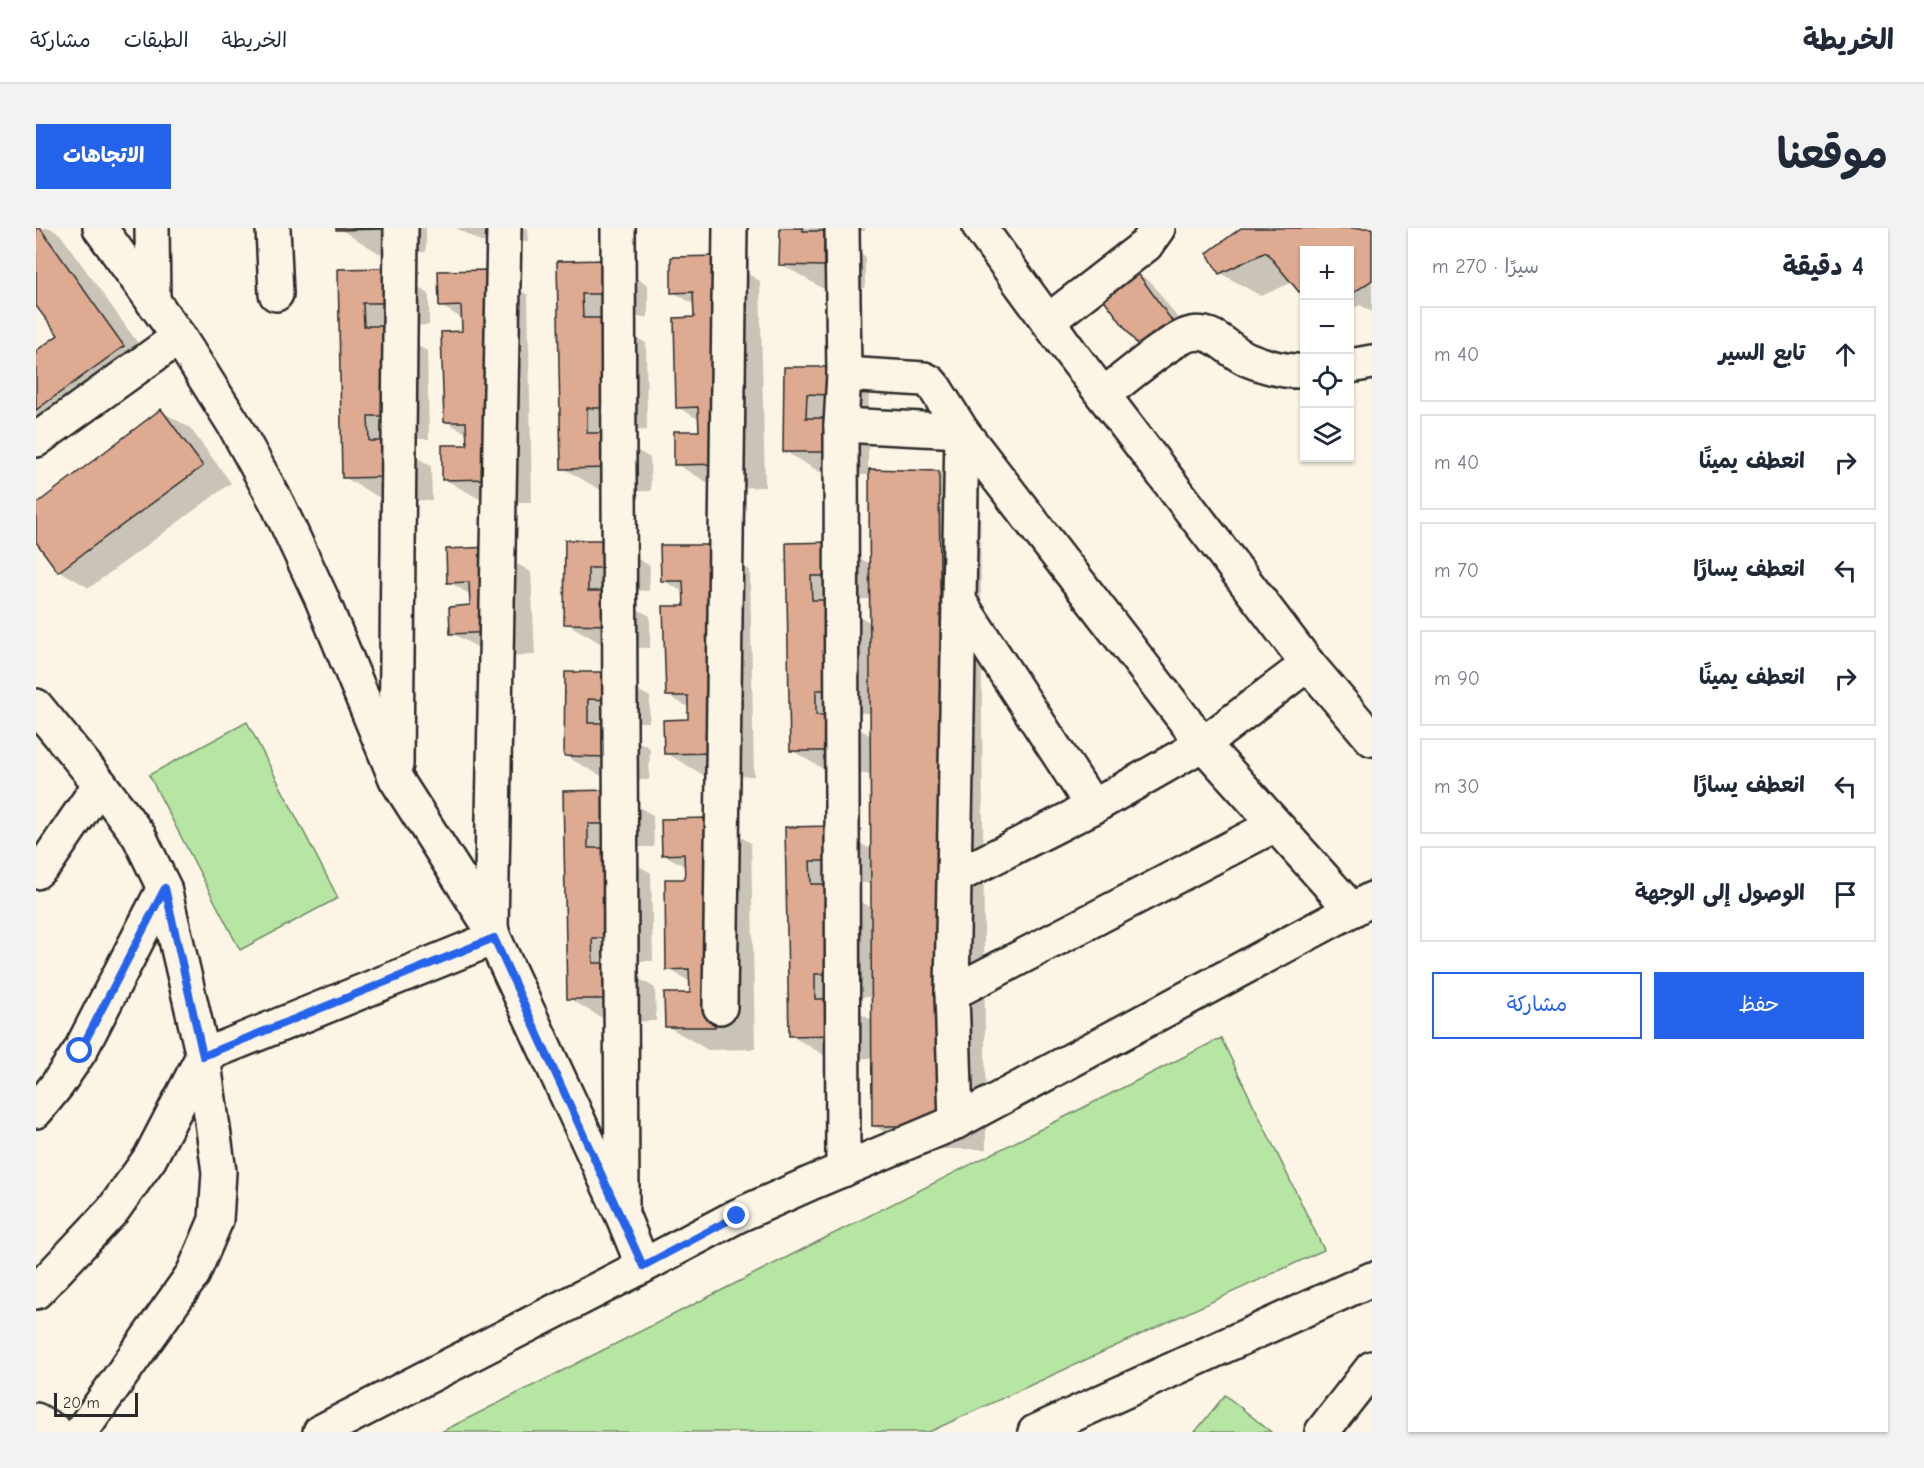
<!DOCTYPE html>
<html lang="ar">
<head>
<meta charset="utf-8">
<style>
	body { margin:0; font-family:"Comic Neue","Playpen Sans Arabic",sans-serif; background:#f2f2f3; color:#1f2937; direction:rtl }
	.controls { position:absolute; right:18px; top:18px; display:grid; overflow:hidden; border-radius:0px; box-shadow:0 2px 4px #0004 }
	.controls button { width:54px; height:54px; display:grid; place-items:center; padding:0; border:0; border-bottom:2px solid #e0e1e3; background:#fff; color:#1f2937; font:30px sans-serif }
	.scale { position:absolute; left:18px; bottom:15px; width:84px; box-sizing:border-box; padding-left:6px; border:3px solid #2b2b2b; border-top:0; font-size:16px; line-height:21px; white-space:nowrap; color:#2b2b2b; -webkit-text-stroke:4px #fcf5e5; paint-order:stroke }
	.stop { position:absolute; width:18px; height:18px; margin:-14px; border:4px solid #2563eb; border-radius:50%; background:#fff }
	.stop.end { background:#2563eb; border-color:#fff; box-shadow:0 2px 6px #0008 }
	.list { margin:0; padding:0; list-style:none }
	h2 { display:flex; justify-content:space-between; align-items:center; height:78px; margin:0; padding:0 24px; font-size:26px }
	h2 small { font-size:20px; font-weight:400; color:#747a83 }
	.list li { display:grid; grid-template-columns:39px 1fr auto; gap:18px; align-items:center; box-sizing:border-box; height:96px; margin:0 12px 12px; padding:0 12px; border:2px solid #e0e1e3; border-radius:0px }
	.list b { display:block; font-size:22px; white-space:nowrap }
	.list em { font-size:20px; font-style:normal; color:#747a83 }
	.actions { display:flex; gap:12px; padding:18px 24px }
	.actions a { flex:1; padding:14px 0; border:2px solid #2563eb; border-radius:0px; text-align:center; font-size:21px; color:#2563eb }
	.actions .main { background:#2563eb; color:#fff }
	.icon { flex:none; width:33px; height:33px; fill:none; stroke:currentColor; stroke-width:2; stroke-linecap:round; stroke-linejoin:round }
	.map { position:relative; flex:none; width:1336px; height:1204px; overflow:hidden; direction:ltr; border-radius:0px }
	header { display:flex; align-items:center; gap:36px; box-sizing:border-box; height:84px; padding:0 30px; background:#fff; border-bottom:2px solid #e0e1e3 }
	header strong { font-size:28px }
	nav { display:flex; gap:33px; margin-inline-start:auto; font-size:21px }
	.intro { display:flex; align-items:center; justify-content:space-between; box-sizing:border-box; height:144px; padding:0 36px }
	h1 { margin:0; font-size:42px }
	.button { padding:15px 27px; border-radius:0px; background:#2563eb; color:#fff; font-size:21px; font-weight:700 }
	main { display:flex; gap:36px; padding:0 36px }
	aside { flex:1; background:#fff; border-radius:0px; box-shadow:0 2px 4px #0004 }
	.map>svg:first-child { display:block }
</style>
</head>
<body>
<header>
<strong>الخريطة</strong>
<nav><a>الخريطة</a><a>الطبقات</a><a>مشاركة</a></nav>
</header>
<div class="intro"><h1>موقعنا</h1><a class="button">الاتجاهات</a></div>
<main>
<aside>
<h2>4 دقيقة<small>سيرًا · 270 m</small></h2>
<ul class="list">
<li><svg class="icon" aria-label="ahead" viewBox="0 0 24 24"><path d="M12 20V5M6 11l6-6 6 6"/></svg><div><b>تابع السير</b></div><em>40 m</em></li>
<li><svg class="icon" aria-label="right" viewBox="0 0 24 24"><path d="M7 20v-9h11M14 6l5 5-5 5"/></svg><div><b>انعطف يمينًا</b></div><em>40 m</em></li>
<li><svg class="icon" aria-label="left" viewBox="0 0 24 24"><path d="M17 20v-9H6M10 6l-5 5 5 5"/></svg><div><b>انعطف يسارًا</b></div><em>70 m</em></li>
<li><svg class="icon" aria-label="right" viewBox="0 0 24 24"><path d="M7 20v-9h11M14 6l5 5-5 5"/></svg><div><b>انعطف يمينًا</b></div><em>90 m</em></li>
<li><svg class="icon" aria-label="left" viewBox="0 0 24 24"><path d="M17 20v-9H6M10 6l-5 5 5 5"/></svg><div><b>انعطف يسارًا</b></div><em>30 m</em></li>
<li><svg class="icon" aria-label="arrive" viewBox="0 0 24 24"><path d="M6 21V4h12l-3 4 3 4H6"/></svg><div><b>الوصول إلى الوجهة</b></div></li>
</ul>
<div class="actions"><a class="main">حفظ</a><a>مشاركة</a></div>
</aside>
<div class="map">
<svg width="1336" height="1204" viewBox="0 0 1336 1204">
	<rect width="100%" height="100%" fill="#fcf5e5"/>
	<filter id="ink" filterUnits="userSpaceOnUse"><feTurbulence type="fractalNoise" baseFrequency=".0167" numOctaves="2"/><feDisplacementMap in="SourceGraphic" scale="12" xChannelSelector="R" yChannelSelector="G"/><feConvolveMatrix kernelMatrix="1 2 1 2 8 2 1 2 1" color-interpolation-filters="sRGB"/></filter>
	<g filter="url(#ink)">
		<g fill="#b7e5a4" stroke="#718868" stroke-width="1.5">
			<polygon points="211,494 302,670 204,722 113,547"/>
			<polygon points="1185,810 1288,1022 893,1204 405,1204"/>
			<polygon points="1189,1167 1235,1204 1159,1204"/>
		</g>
		<g fill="#0003" fill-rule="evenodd">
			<polygon points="0,0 14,0 24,6 116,135 0,219 0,125 24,107 2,78 0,79"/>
			<polygon points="302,0 390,0 390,24 343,25"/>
			<polygon points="420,0 492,0 493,14 445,14"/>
			<polygon points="745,0 829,0 829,3 808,3 808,16 829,28 829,60 786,60 745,36"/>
			<polygon points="1207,0 1336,0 1336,84 1324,77 1314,82 1314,22 1268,22 1268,65 1257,54 1225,68 1184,45"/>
			<polygon points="683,29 724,53 729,259 681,260 640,236 664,204 664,192 641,179 659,90 659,77 637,64"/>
			<polygon points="571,33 612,57 612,89 587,89 587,102 610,115 611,202 591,203 592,217 614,230 615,263 568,264 527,240 523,34"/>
			<polygon points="352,42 393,66 393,97 368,98 368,110 391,123 393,211 373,211 373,225 395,238 396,272 349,273 308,249 304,43"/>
			<polygon points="451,44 492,67 496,274 449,274 408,251 432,218 432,206 409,193 427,105 427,91 405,78"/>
			<polygon points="1102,46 1116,55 1153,106 1106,119"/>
			<path d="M 750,140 L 792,141 L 833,164 L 832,190 L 811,203 L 832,215 L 832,243 L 903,244 L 944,268 L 950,921 L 878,921 L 837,897 L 837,830 L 795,831 L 754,807 L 750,601 L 798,600 L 836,622 L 835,546 L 796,546 L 755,522 L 752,316 L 799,316 L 834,336 L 834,247 L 789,247 L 748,223 ZM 816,371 L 835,371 L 835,395 L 816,384 ZM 820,485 L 835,485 L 835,508 L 820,499 ZM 814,655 L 836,655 L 836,680 L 815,668 ZM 819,769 L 837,769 L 837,793 L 820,783 Z"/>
			<polygon points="125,183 154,200 195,255 53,360 24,343 0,311 0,278"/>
			<polygon points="531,313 573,314 614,338 613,363 593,362 592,376 614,388 614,420 571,419 530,395"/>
			<polygon points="673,318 714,342 718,548 671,549 630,525 654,493 654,480 631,467 649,379 649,365 626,352"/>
			<polygon points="454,320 495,344 499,427 457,428 416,405 435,379 435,367 413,354"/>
			<polygon points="530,445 573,446 614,469 613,494 593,494 593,508 614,520 613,552 571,551 529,528"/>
			<polygon points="528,564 576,564 617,587 618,619 592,619 593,632 615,645 617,733 597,733 597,747 619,760 620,793 573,794 532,770"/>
			<polygon points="674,591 715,615 719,821 672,822 631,798 655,766 655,754 632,741 650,653 650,639 627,626"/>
		</g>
		<g fill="#deaa92" stroke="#2b2b2b" stroke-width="1.5">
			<polygon points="0,0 4,0 88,118 0,182 0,123 22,107 0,78"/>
			<polygon points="300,0 349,0 349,1 300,2"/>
			<polygon points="744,0 767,0 767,3 788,3 788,38 743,37"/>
			<polygon points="1205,0 1336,0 1336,52 1314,67 1314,22 1268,22 1268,61 1263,64 1230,24 1183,46 1171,25"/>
			<polygon points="684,28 688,236 638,237 638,203 663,203 662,179 640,180 638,90 658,89 657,64 635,65 635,29"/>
			<polygon points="571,32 571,66 546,66 547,90 569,90 571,180 551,180 551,205 573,205 574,240 525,241 521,33"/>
			<polygon points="352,40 353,75 327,75 328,98 350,98 352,188 332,188 333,213 355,213 355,249 306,250 302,41"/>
			<polygon points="451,42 456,251 406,252 406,217 431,217 430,194 408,194 405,104 426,103 425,78 403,79 402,43"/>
			<polygon points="1101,44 1139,97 1104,120 1066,69"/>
			<polygon points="748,139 792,139 792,167 771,166 770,190 792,190 791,224 747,224"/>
			<polygon points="125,181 167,238 22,344 0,314 0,276"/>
			<polygon points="833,241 903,243 909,898 836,898"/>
			<polygon points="529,312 573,312 573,340 552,340 552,363 573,363 573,397 528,396"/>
			<polygon points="800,314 800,348 775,348 776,372 798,372 800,462 780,462 780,487 802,487 803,523 754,523 750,315"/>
			<polygon points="624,317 673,317 678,525 628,526 627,492 652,491 652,468 630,468 627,378 648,378 647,353 625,353"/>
			<polygon points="455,319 458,404 414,406 413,379 434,377 433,354 411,355 410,321"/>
			<polygon points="529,444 573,444 573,472 552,471 552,495 573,495 573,529 528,528"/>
			<polygon points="576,562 577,596 552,596 552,620 575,620 576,710 556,710 557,735 579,735 580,771 531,771 527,563"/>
			<polygon points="674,590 679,799 629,799 628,765 654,765 653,741 630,742 629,651 649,651 648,626 626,627 625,591"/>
			<polygon points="798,598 799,633 774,633 775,656 797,656 799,746 779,746 779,771 801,771 802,807 753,808 749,599"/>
		</g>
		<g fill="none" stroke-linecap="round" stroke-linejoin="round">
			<g stroke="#2b2b2b" stroke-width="38">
				<g id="minor">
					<polyline points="64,0 143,109 199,198 242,277 285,369 360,551 455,700 458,710 587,989 607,1038"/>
					<polyline points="116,0 117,74"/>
					<polyline points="237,0 240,66"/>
					<polyline points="582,0 586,979"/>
					<polyline points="806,0 808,146 805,197 807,942"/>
					<polyline points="1012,93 1110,17 1122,0"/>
					<polyline points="1314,138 1336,134"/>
					<polyline points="808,146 888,151 894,154 899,160 926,203 916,765 920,894"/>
					<path d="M 1067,167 C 1090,150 1124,119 1149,108 C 1177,97 1190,122 1211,131 C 1228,138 1250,144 1268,143"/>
					<polyline points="805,197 926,203 1167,516 1316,682"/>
					<polyline points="0,212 143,109"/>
					<polyline points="923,373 1057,579"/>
					<polyline points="0,478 64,556 103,608 128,660 167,828 183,944 180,992 157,1046 45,1204"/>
					<polyline points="360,537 365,0"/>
					<polyline points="0,644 11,634 64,556"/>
					<polyline points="919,649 1057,579 1167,516 1272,436"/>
					<polyline points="455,700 468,0"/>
					<polyline points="916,765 1239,597"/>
					<polyline points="684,779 694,0"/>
					<polyline points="0,883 21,857 44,823 128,660"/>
					<polyline points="0,1064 77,982 114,930 167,828 458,710"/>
					<polyline points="0,1192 20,1204"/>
					<polyline points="999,1204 1336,1051"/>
					<polyline points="1286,1204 1336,1140"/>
				</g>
			</g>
			<g stroke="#2b2b2b" stroke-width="38">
				<g id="major">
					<polyline points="944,0 1035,125 1272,436 1336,511"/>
					<polyline points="284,1204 607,1038 701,988 775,955 920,894 1336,671"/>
				</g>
			</g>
			<use href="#minor" stroke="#fcf5e5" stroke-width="33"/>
			<use href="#major" stroke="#fcf5e5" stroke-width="33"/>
		</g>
	</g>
	<g fill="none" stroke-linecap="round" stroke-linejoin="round" filter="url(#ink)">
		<polyline stroke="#2563eb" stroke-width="8" points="44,823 129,660 167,828 458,710 607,1038 701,988"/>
	</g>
</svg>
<div class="controls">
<button>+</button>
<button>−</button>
<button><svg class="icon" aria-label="locate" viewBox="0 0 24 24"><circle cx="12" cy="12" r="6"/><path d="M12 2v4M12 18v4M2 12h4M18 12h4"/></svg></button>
<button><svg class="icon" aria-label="layers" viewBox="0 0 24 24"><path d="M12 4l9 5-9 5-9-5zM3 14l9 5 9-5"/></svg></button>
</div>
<div class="scale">20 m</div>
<div class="stop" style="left:44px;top:823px"></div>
<div class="stop end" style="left:701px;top:988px"></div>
</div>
</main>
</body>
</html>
